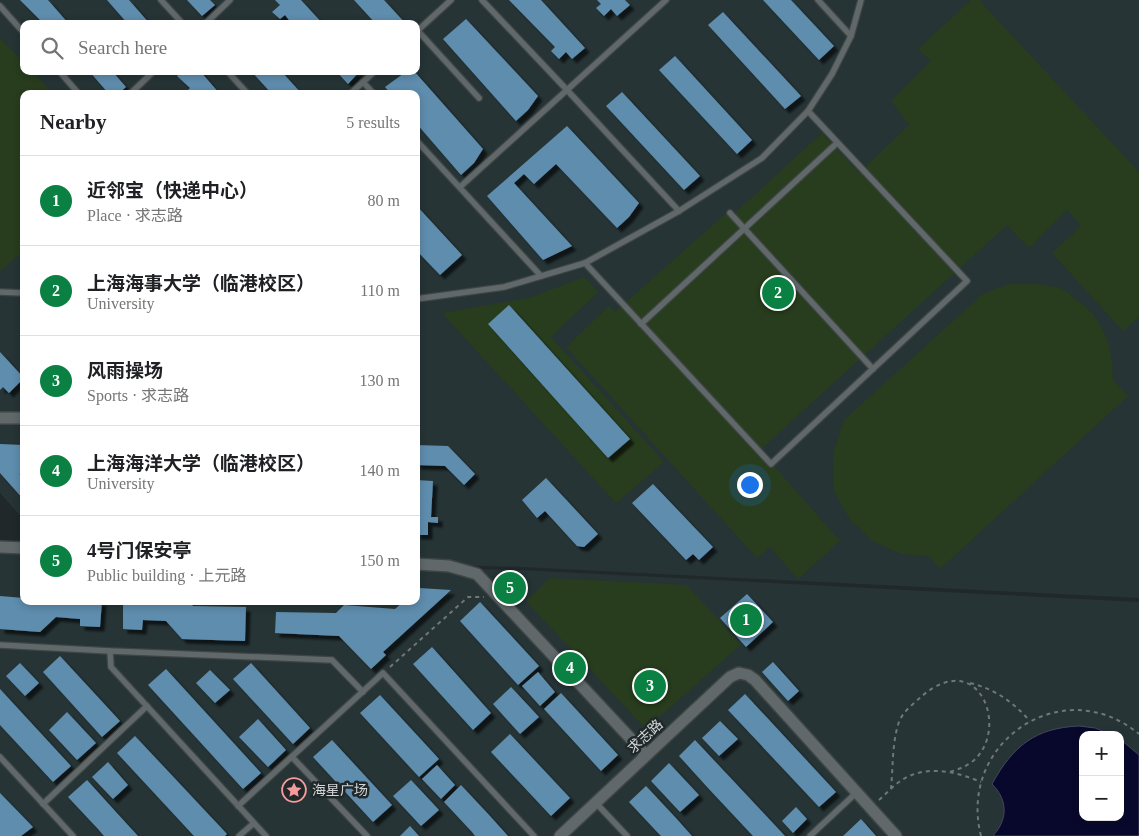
<!DOCTYPE html>
<html lang="en">
<head>
<meta charset="utf-8">
<style>
	body { margin:0; font-family:"Times New Roman","Noto Sans SC",serif; background:#f6f6f6; color:#202124 }
	.controls { position:absolute; right:15px; bottom:15px; display:grid; overflow:hidden; border-radius:10px; box-shadow:0 2px 8px #0003 }
	.controls button { width:45px; height:45px; display:grid; place-items:center; padding:0; border:0; border-bottom:1px solid #e0e0e0; background:#fff; color:#202124; font:25px sans-serif }
	.you { position:absolute; left:749px; top:484px; width:18px; height:18px; margin:-12px; border:4px solid #fff; border-radius:50%; background:#1a73e8; box-shadow:0 0 0 8px #1a73e833 }
	.badge { display:grid; place-items:center; width:32px; height:32px; border-radius:50%; background:#0b8043; color:#fff; font-size:16px; font-weight:700 }
	.pin { position:absolute; translate:-50% -50%; border:2px solid #fff; box-shadow:0 1px 5px #0006 }
	.list { margin:0; padding:0; list-style:none }
	h2 { display:flex; justify-content:space-between; align-items:center; height:65px; margin:0; padding:0 20px; font-size:21px }
	h2 small { font-size:16px; font-weight:400; color:#757577 }
	.list li { display:grid; grid-template-columns:32px 1fr auto; gap:15px; align-items:center; box-sizing:border-box; height:90px; padding:0 20px; border-top:1px solid #e0e0e0 }
	.list b { display:block; font-size:19px; white-space:nowrap }
	.list p { margin:0; font-size:16px; white-space:nowrap; color:#757577 }
	.list em { font-size:16px; font-style:normal; color:#757577 }
	.icon { flex:none; width:28px; height:28px; fill:none; stroke:currentColor; stroke-width:2; stroke-linecap:round; stroke-linejoin:round }
	.map { position:relative; flex:none; width:1139px; height:836px; overflow:hidden }
	.search { position:absolute; background:#fff; box-shadow:0 2px 8px #0003; left:20px; top:20px; width:400px; height:55px; display:flex; align-items:center; gap:12px; box-sizing:border-box; padding:0 18px; border-radius:10px; color:#757577; font-size:19px }
	.panel { position:absolute; background:#fff; box-shadow:0 2px 8px #0003; left:20px; top:90px; width:400px; height:515px; border-radius:10px }
	.map>svg:first-child { display:block }
</style>
</head>
<body>
<div class="map">
<svg width="1139" height="836" viewBox="0 0 1139 836">
	<defs>
		<filter id="shadow"><feDropShadow dx="4.5" dy="4.5" stdDeviation="1" flood-color="#0009"/></filter>
	</defs>
	<rect width="100%" height="100%" fill="#212829"/>
	<g fill="#263436" fill-rule="evenodd">
		<path d="M 0,0 L 1139,0 L 1139,598 L 522,567 L 416,564 L 416,94 L 24,94 L 24,520 L 0,493 ZM 24,24 L 416,24 L 416,71 L 24,71 Z"/>
		<path d="M 0,550 L 24,551 L 24,601 L 416,601 L 416,568 L 521,570 L 1139,602 L 1139,836 L 0,836 ZM 1083,735 L 1120,735 L 1120,817 L 1083,817 Z"/>
	</g>
	<g fill="#283d1d">
		<polygon points="971,0 979,0 1139,172 1139,317 1123,331 1052,253 1081,226 1067,210 1029,248 1007,225 760,450 840,541 798,579 770,547 757,558 566,347 609,306 615,312 725,214 736,212 822,133 859,173 909,125 891,101 931,61 918,49"/>
		<polygon points="0,38 24,63 24,71 32,71 53,94 24,94 24,251 0,271"/>
		<polygon points="584,277 598,292 551,337 664,462 616,503 442,313 529,298"/>
		<path d="M 1008,284 C 1025,284 1042,283 1058,288 C 1064,289 1069,294 1074,298 C 1105,319 1112,345 1113,380 L 1128,396 L 940,569 L 929,556 L 901,554 L 873,541 L 850,520 L 834,491 L 833,454 L 844,420 L 983,294 Z"/>
		<polygon points="550,578 686,585 741,644 646,729 526,601"/>
	</g>
	<path fill="#08082c" stroke="#45465f" d="M 1079,726 L 1095,728 L 1113,735 L 1083,735 L 1083,817 L 1120,817 L 1120,739 L 1139,755 L 1139,836 L 993,836 C 995,833 998,830 1000,826 C 1008,811 1004,796 992,784 C 1013,746 1035,728 1079,726 Z"/>
	<g fill="#5f8dae" filter="url(#shadow)">
		<polygon points="20,0 48,0 69,24 36,24 40,20"/>
		<polygon points="107,0 129,0 150,24 128,24"/>
		<polygon points="187,0 210,0 215,5 202,16"/>
		<polygon points="275,0 301,0 323,24 292,24 285,15 280,19 272,12 280,5"/>
		<polygon points="354,0 384,0 406,24 376,24"/>
		<polygon points="509,0 541,0 585,48 572,59 566,52 559,59 551,51 555,47"/>
		<polygon points="597,0 625,0 630,5 617,16 611,9 604,16 596,8 601,4"/>
		<polygon points="763,0 791,0 834,46 819,60"/>
		<polygon points="723,12 801,96 785,109 708,25"/>
		<polygon points="466,19 538,96 528,110 516,121 443,39"/>
		<polygon points="675,56 752,140 737,154 659,70"/>
		<polygon points="89,71 112,71 126,87 118,94 109,94"/>
		<polygon points="182,71 200,71 220,94 184,94 190,88 177,76"/>
		<polygon points="251,71 281,71 302,94 272,94"/>
		<polygon points="336,71 360,71 348,84"/>
		<polygon points="407,71 414,71 483,149 474,163 461,175 416,123 416,94 391,94 385,87"/>
		<polygon points="622,92 700,176 684,190 606,106"/>
		<polygon points="567,126 639,203 629,217 617,228 556,164 534,184 524,174 514,183 572,246 543,260 487,196"/>
		<polygon points="416,205 462,255 440,275 416,250"/>
		<polygon points="509,305 630,439 608,458 488,324"/>
		<polygon points="0,352 24,378 9,393 3,387 0,390"/>
		<polygon points="0,444 24,445 24,474 19,474 24,478 24,500 0,473"/>
		<polygon points="416,445 448,446 475,474 464,485 445,466 416,465"/>
		<polygon points="546,478 598,534 584,547 577,546 545,511 537,518 522,500"/>
		<polygon points="416,480 433,481 431,517 438,517 438,523 428,522 428,535 416,535"/>
		<polygon points="653,484 713,547 699,560 693,554 686,560 632,503"/>
		<polygon points="511,577 520,587 508,597 500,589"/>
		<polygon points="419,588 451,590 383,652 386,655 371,669 339,636 275,633 276,612 336,613 344,605 395,609 404,601 416,601 416,591"/>
		<polygon points="747,594 773,622 746,647 720,618"/>
		<polygon points="0,596 24,598 24,601 102,601 100,627 80,626 80,619 56,617 40,632 0,629"/>
		<polygon points="123,601 189,601 193,606 246,607 245,641 182,639 166,621 143,620 142,630 123,629"/>
		<polygon points="480,602 539,666 518,685 460,621"/>
		<polygon points="432,647 491,713 473,730 413,664"/>
		<polygon points="60,656 120,721 102,737 43,672"/>
		<polygon points="773,662 799,691 788,701 762,672"/>
		<polygon points="20,663 39,683 25,696 6,676"/>
		<polygon points="251,663 310,728 293,744 233,679"/>
		<polygon points="166,669 261,773 243,789 148,685"/>
		<polygon points="210,670 230,690 215,703 196,683"/>
		<polygon points="538,672 555,692 540,706 522,686"/>
		<polygon points="511,687 539,717 520,734 493,704"/>
		<polygon points="0,689 71,766 53,782 0,725"/>
		<polygon points="561,693 618,755 601,771 544,709"/>
		<polygon points="745,694 836,792 819,807 728,710"/>
		<polygon points="380,695 439,759 419,777 360,713"/>
		<polygon points="67,712 96,743 77,760 49,730"/>
		<polygon points="258,719 286,750 268,767 239,737"/>
		<polygon points="720,721 738,739 719,756 702,738"/>
		<polygon points="510,734 570,798 551,816 491,752"/>
		<polygon points="135,736 227,834 225,836 194,836 117,753"/>
		<polygon points="332,740 392,805 373,822 313,757"/>
		<polygon points="695,740 785,836 753,836 708,788 679,756"/>
		<polygon points="108,762 128,785 113,799 92,777"/>
		<polygon points="669,763 699,795 680,812 651,781"/>
		<polygon points="437,765 455,785 441,799 422,779"/>
		<polygon points="87,780 116,812 138,836 104,836 98,829 68,797"/>
		<polygon points="411,780 439,810 421,826 393,796"/>
		<polygon points="461,785 490,816 508,836 475,836 472,832 444,802"/>
		<polygon points="646,786 675,817 692,836 661,836 659,834 629,802"/>
		<polygon points="0,793 33,827 21,836 0,836"/>
		<polygon points="796,807 807,819 793,833 782,821"/>
		<polygon points="861,819 876,836 843,836"/>
		<polygon points="410,826 419,836 400,836"/>
	</g>
	<g fill="none" stroke-linecap="round" stroke-linejoin="round">
		<g stroke="#3f4445" stroke-width="8">
			<g id="lane">
				<polyline points="161,0 183,24"/>
				<polyline points="482,0 567,90 679,211"/>
				<polyline points="818,0 851,36"/>
				<polyline points="0,6 24,33"/>
				<polyline points="205,24 230,0"/>
				<polyline points="418,31 479,98"/>
				<polyline points="416,32 451,0"/>
				<polyline points="59,71 79,94"/>
				<polyline points="227,71 248,94"/>
				<polyline points="363,82 374,94"/>
				<polyline points="130,94 154,71"/>
				<polyline points="350,94 375,71"/>
				<polyline points="416,140 541,276"/>
				<polyline points="460,187 666,0"/>
				<polyline points="730,213 873,369"/>
				<polyline points="585,263 771,464 967,281 808,111"/>
				<polyline points="0,292 24,293"/>
				<polyline points="416,299 504,287 585,263 679,211 762,158 808,111 832,74 851,36 861,0"/>
				<polyline points="641,324 837,143"/>
				<polyline points="0,645 110,651 332,660 363,692"/>
				<polyline points="110,651 111,667 254,823"/>
				<polyline points="0,757 73,836"/>
				<polyline points="292,757 367,836"/>
				<polyline points="596,803 627,836"/>
				<polyline points="43,804 147,706"/>
				<polyline points="238,806 383,673 534,836"/>
				<polyline points="239,836 254,823 266,836"/>
				<polyline points="810,836 856,793"/>
			</g>
		</g>
		<g stroke="#3f4445" stroke-width="14">
			<g id="street">
				<polyline points="0,418 24,418"/>
				<polyline points="0,547 24,548"/>
				<polyline points="416,564 449,566 477,574 646,755"/>
				<polyline points="560,836 730,677 739,673 748,675 755,680 896,836"/>
			</g>
		</g>
		<g stroke="#717677" stroke-width="2" stroke-dasharray="4 4" stroke-linecap="butt">
			<polyline points="390,667 468,597 484,597"/>
			<path d="M 970,683 C 995,689 1013,702 1030,721"/>
			<path d="M 891,789 C 893,768 892,745 898,725 C 901,713 913,704 922,696 C 980,647 1010,730 973,761 C 965,767 957,770 949,772"/>
			<path d="M 879,800 C 886,794 892,787 899,782 C 923,764 955,771 981,782"/>
			<path d="M 981,836 C 957,742 1063,671 1139,734"/>
		</g>
		<use href="#lane" stroke="#606869" stroke-width="5.5"/>
		<use href="#street" stroke="#606869" stroke-width="11"/>
	</g>
	<defs>
		<g id="sight-ring" transform="scale(1.25)"><circle r="9.5" fill="#212829" stroke="#f59b9c" stroke-width="1.5"/><path d="M0-6L1.8-2.2L6-1.7L2.9 1.2L3.7 5.4L0 3.3L-3.7 5.4L-2.9 1.2L-6-1.7L-1.8-2.2Z" fill="#f59b9c"/></g>
	</defs>
	<g fill-rule="evenodd">
		<use href="#sight-ring" x="294" y="790"/>
	</g>
	<g text-anchor="middle" stroke-width="5" stroke-linejoin="round" paint-order="stroke">
		<g font-size="14" fill="#d2d6d7" stroke="#212829">
			<text transform="translate(645 736) rotate(-43)" y="5">求志路</text>
		</g>
		<g font-size="14" fill="#d2d6d7" stroke="#212829" text-anchor="start">
			<text x="312" y="795">海星广场</text>
		</g>
	</g>
</svg>
<div class="controls">
<button>+</button>
<button>−</button>
</div>
<div class="you"></div>
<div class="pin badge" style="left:746px;top:620px">1</div>
<div class="pin badge" style="left:778px;top:293px">2</div>
<div class="pin badge" style="left:650px;top:686px">3</div>
<div class="pin badge" style="left:570px;top:668px">4</div>
<div class="pin badge" style="left:510px;top:588px">5</div>
<div class="search"><svg class="icon" aria-label="search" viewBox="0 0 24 24"><circle cx="10" cy="10" r="6"/><path d="M15 15l6 6"/></svg>Search here</div>
<section class="panel">
<h2>Nearby<small>5 results</small></h2>
<ul class="list">
<li><span class="badge">1</span><div><b>近邻宝（快递中心）</b><p>Place · 求志路</p></div><em>80 m</em></li>
<li><span class="badge">2</span><div><b>上海海事大学（临港校区）</b><p>University</p></div><em>110 m</em></li>
<li><span class="badge">3</span><div><b>风雨操场</b><p>Sports · 求志路</p></div><em>130 m</em></li>
<li><span class="badge">4</span><div><b>上海海洋大学（临港校区）</b><p>University</p></div><em>140 m</em></li>
<li><span class="badge">5</span><div><b>4号门保安亭</b><p>Public building · 上元路</p></div><em>150 m</em></li>
</ul>
</section>
</div>
</body>
</html>
